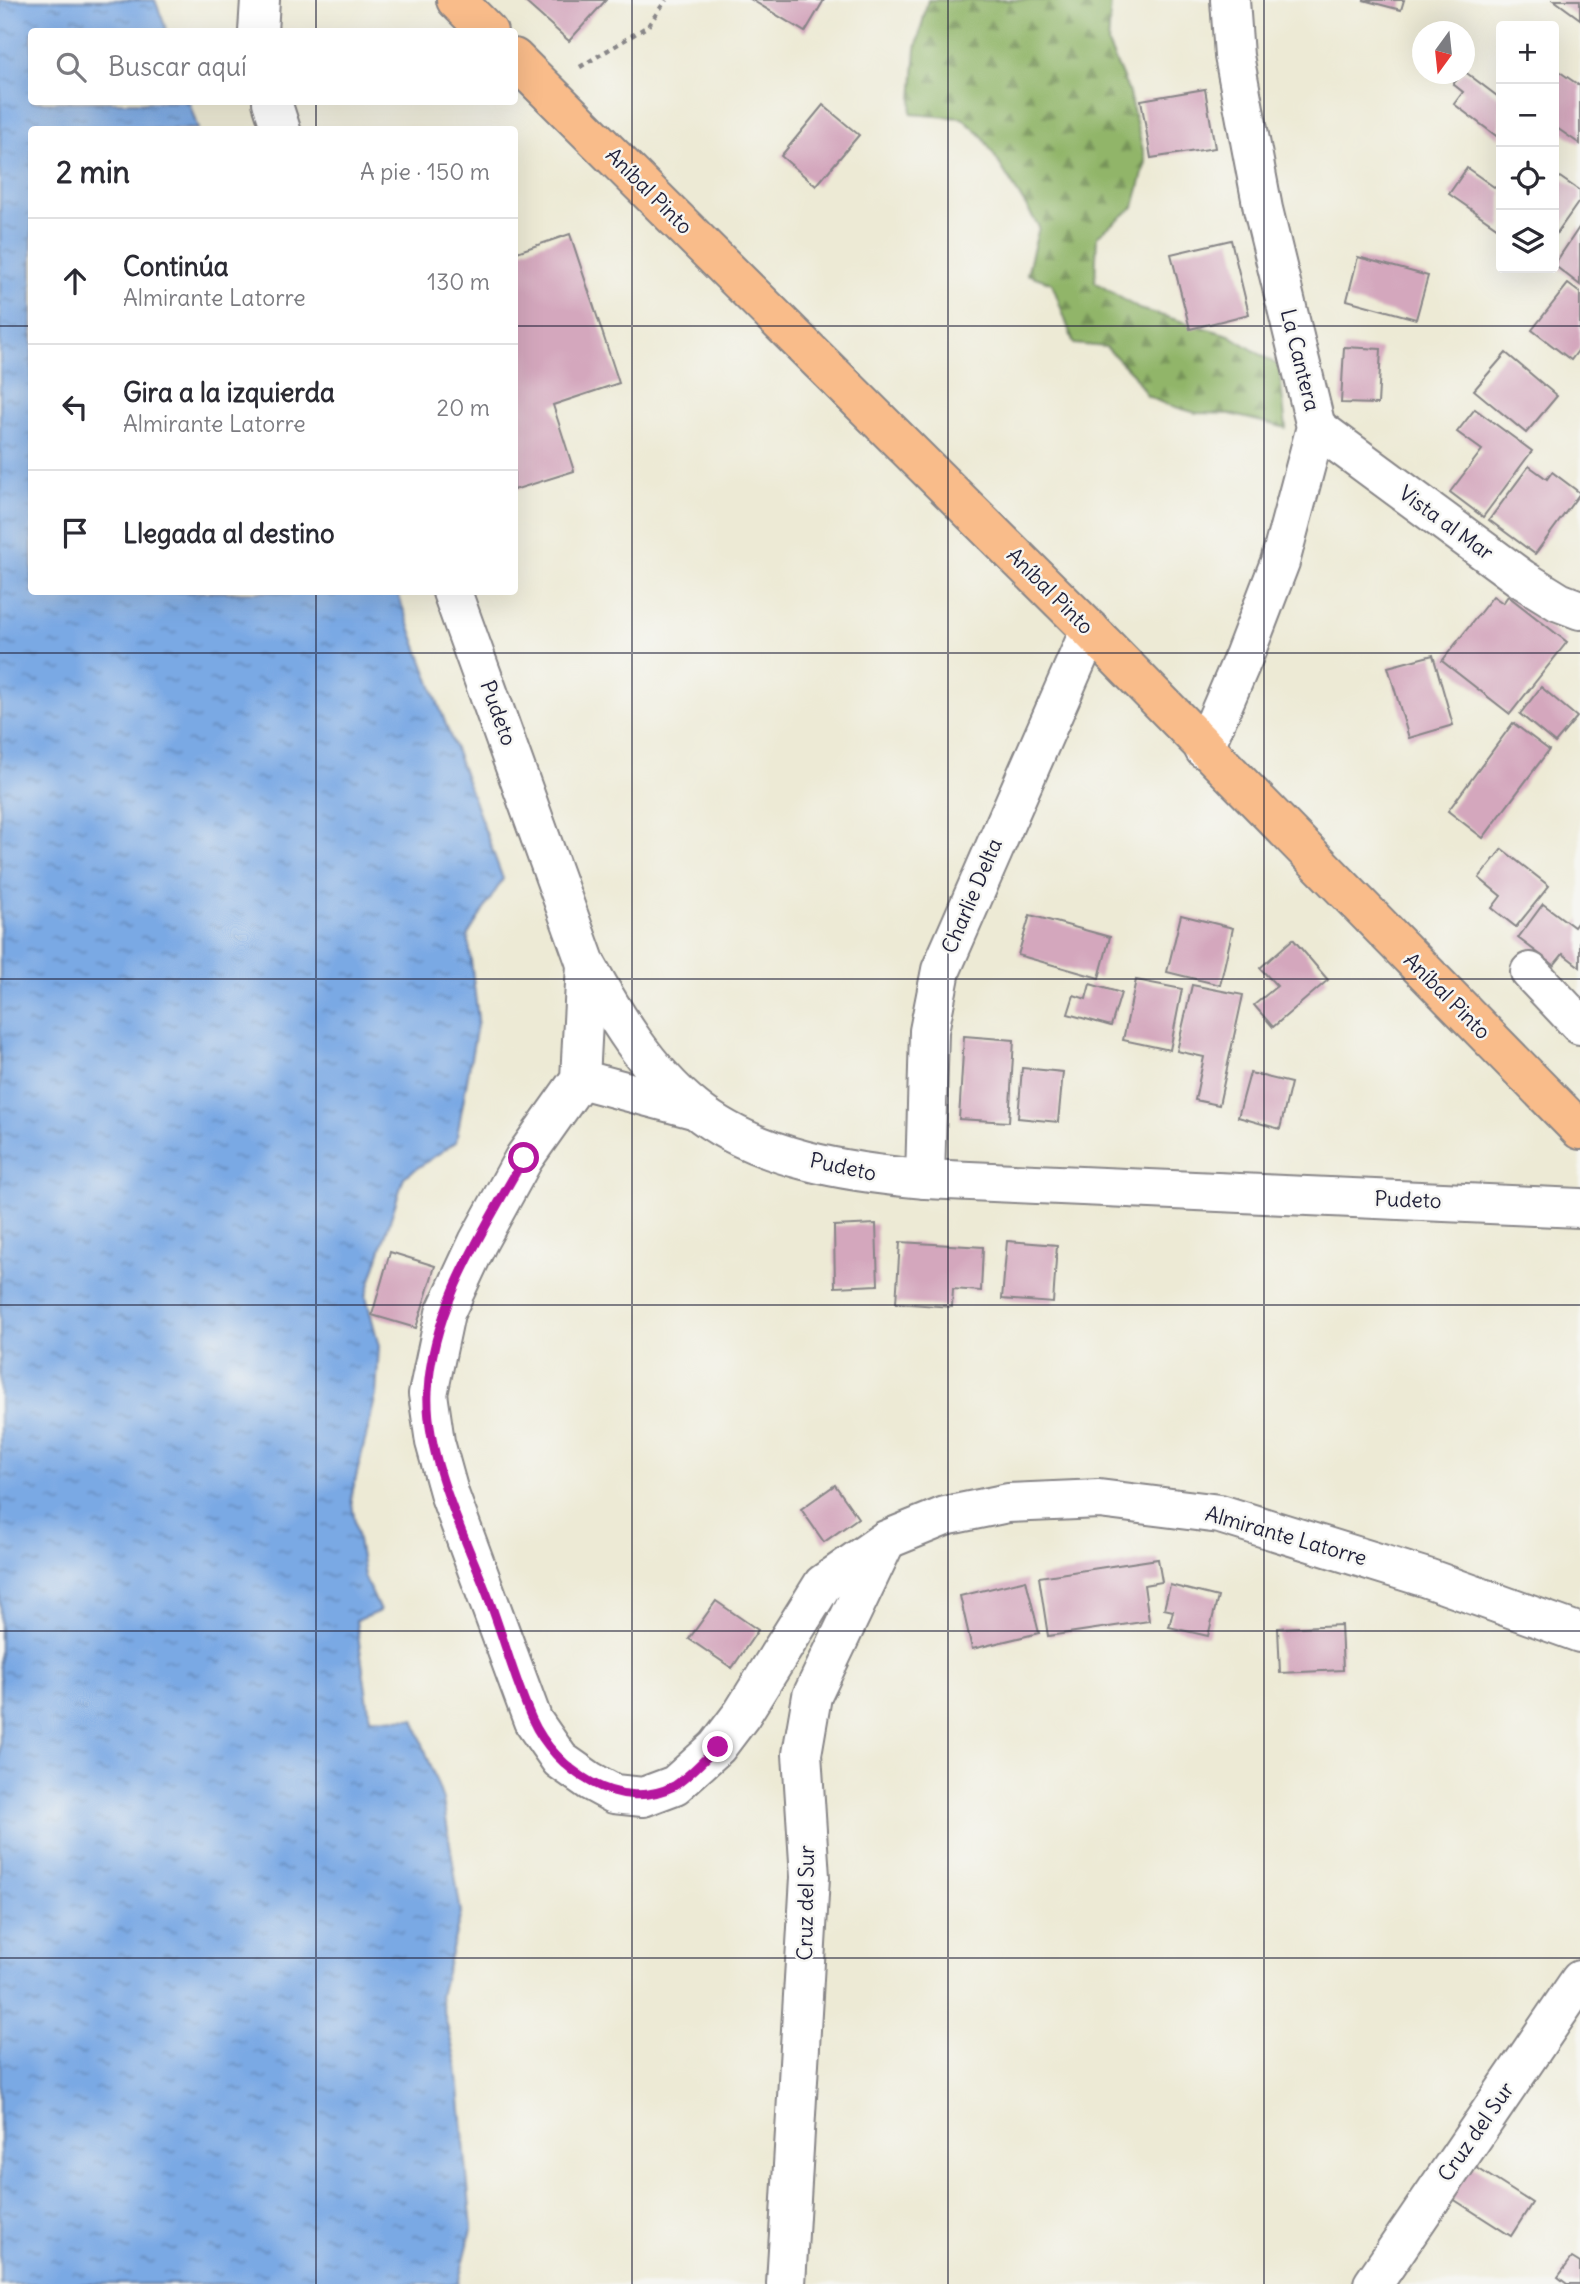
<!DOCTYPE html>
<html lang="es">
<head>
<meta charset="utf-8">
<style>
	body { margin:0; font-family:Delius,sans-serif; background:#f7f7f7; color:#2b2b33 }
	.controls { position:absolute; right:21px; top:21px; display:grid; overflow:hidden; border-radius:7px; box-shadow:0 7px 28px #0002 }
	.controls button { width:63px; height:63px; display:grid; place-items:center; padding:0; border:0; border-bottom:2px solid #e1e1e2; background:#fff; color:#2b2b33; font:35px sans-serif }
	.compass { position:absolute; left:1412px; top:21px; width:63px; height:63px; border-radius:50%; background:#fff; box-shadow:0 7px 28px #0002; rotate:195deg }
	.stop { position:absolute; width:21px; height:21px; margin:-16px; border:5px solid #b5179e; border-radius:50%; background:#fff }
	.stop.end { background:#b5179e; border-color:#fff; box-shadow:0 2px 7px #0008 }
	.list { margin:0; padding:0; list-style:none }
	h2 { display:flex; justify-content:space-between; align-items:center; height:91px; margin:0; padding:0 28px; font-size:30px }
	h2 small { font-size:23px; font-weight:400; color:#7c7c81 }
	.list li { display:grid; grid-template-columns:46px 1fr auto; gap:21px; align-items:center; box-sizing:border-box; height:126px; padding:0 28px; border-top:2px solid #e1e1e2 }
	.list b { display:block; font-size:26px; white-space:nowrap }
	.list p { margin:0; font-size:23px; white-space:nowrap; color:#7c7c81 }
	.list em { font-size:23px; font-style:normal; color:#7c7c81 }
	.icon { flex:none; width:38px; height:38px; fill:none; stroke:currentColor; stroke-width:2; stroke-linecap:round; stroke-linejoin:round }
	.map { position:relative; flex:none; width:1580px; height:2284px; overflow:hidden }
	.search { position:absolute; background:#fff; box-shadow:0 7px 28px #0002; left:28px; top:28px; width:490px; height:77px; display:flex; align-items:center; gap:18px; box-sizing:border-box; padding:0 24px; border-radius:7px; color:#7c7c81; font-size:26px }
	.panel { position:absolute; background:#fff; box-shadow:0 7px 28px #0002; left:28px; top:126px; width:490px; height:469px; border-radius:7px }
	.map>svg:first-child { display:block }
</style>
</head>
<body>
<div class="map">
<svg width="1580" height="2284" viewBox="0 0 1580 2284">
	<defs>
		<pattern id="forest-firs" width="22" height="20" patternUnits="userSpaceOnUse" patternTransform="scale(1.75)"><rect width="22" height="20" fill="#91b569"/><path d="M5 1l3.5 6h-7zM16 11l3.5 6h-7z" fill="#769358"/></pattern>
		<pattern id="water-ripples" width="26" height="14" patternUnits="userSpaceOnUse" patternTransform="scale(1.75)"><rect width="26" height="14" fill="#7aa9e4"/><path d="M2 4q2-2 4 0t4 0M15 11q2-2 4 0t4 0" fill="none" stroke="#6489ba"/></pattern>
	</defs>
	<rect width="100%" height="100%" fill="#f6f6f2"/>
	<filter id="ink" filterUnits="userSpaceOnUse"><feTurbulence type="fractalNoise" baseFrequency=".0143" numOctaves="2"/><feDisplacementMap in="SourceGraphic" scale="14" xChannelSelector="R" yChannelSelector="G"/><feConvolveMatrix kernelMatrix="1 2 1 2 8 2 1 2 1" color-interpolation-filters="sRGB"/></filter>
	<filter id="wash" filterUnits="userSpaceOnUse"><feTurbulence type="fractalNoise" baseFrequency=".00686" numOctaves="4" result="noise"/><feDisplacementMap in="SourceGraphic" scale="28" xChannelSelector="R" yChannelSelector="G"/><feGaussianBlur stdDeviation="1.57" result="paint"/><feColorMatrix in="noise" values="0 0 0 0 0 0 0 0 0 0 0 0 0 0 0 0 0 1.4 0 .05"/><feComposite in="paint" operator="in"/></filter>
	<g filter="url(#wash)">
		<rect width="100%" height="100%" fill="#edead5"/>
		<polygon fill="url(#forest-firs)" stroke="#5a6c52" stroke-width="2" points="928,0 1111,0 1108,44 1128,90 1146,162 1134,207 1097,236 1095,282 1139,309 1229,335 1279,366 1286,428 1230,414 1196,413 1165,404 1147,396 1133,374 1106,347 1074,344 1052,283 1027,274 1039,227 982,136 962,118 911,114 916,49"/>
		<polygon fill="url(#water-ripples)" stroke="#4e6690" stroke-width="2" points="0,0 155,0 167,31 32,32 32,102 189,102 198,129 32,130 32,592 397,592 503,879 468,935 478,1019 456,1142 404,1177 366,1296 379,1346 376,1395 351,1498 364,1576 380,1611 356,1621 370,1718 414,1719 443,1800 461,1913 440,1996 457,2066 472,2229 458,2284 0,2284"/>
		<g id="blocks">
			<g fill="#d4a7bd">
				<polygon points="523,0 606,0 569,41"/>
				<polygon points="752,0 824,0 805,32"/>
				<polygon points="1363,0 1404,0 1401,10"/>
				<polygon points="1554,0 1580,0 1580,19"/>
				<polygon points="1557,70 1580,86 1580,144 1554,126 1554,75"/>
				<polygon points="1464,71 1501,99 1499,138 1454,104 1463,92 1453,84"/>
				<polygon points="1205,89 1215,148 1151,158 1141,100"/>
				<polygon points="823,105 859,135 816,186 781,156"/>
				<polygon points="1467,168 1501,192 1501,230 1449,194"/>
				<polygon points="1554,173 1580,191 1580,200 1554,237"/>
				<polygon points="1580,226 1580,285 1554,265"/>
				<polygon points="570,234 619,383 553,405 574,471 514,490 514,253"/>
				<polygon points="1231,240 1249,314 1190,329 1171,254"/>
				<polygon points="1358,257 1428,276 1416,319 1347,300"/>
				<polygon points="1568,284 1580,293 1580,348 1571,360 1532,330"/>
				<polygon points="1344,347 1381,349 1378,404 1341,403"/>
				<polygon points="1506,353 1557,396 1526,433 1474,390"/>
				<polygon points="1475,409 1532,451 1483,517 1450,492 1482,450 1457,432"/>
				<polygon points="1529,466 1547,479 1552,472 1580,493 1535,554 1489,520"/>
				<polygon points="1493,596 1503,603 1508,596 1567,642 1510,714 1442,661"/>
				<polygon points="1433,655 1453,725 1409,738 1388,667"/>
				<polygon points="1541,687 1577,717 1555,743 1520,714"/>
				<polygon points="1513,723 1549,750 1483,838 1448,811"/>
				<polygon points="1502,849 1549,886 1516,927 1492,908 1501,896 1479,878"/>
				<polygon points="1543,904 1574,927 1580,919 1580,967 1563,954 1554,965 1518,938"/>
				<polygon points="1030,915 1110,937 1099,978 1018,955"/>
				<polygon points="1181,915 1233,928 1220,985 1167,972"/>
				<polygon points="1293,939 1328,980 1273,1027 1254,1005 1277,986 1260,968"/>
				<polygon points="1136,980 1182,989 1170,1050 1123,1040"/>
				<polygon points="1090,984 1121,993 1111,1026 1068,1014 1074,995 1086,999"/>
				<polygon points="1192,985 1243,995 1219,1105 1195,1100 1204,1057 1177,1051"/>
				<polygon points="964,1036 1014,1040 1009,1122 959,1119"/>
				<polygon points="1022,1068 1063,1072 1058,1122 1018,1118"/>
				<polygon points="1250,1073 1291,1083 1280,1129 1238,1117"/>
				<polygon points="876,1224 878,1285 835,1287 834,1226"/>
				<polygon points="1007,1241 1057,1245 1053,1303 1002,1299"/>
				<polygon points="900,1242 983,1247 981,1291 953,1289 952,1307 896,1303"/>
				<polygon points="390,1252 435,1266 416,1328 372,1315"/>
				<polygon points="835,1485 858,1518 824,1542 801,1509"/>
				<polygon points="1158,1559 1162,1582 1144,1585 1149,1621 1048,1636 1039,1577"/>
				<polygon points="1026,1580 1039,1633 972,1649 960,1596"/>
				<polygon points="1170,1585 1218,1597 1208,1636 1169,1627 1173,1611 1164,1609"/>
				<polygon points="716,1601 758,1630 732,1668 689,1639"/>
				<polygon points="1341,1625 1343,1670 1280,1673 1278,1628"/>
				<polygon points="1471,2164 1532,2203 1511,2236 1450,2197"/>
				<polygon points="1572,2258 1580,2263 1580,2284 1567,2284 1558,2277"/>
			</g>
		</g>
	</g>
	<g filter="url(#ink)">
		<use href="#blocks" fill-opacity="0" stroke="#888688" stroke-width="2"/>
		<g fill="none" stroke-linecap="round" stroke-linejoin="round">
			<g stroke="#888688" stroke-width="42">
				<g id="street">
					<polyline points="258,32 260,0"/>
					<polyline points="272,102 281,130"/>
					<polyline points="1316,427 1522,579 1559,602 1580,610"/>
					<path d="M 452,592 L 586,964 C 615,1016 647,1070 694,1108 C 754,1158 849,1173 925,1179 L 1580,1208"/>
					<polyline points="1204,749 1244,656 1280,562 1316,427 1263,209 1234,56 1230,0"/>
					<polyline points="586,964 580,1079 524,1158 478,1242 445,1313 428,1394 435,1442 450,1496 533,1721 560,1760 590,1781 614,1794 643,1797 675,1785 717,1747 742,1714 823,1584 886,1540 945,1516 1008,1503 1099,1499 1220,1514 1427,1578 1580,1633"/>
					<polyline points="1530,972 1580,1025"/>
					<polyline points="580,1079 693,1109"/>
					<polyline points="925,1179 929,1031 941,970 1090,630"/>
					<polyline points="786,2284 810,1877 802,1754 812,1696 884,1545"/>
					<polyline points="1373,2284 1580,1980"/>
				</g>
			</g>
			<g stroke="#888688" stroke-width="42">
				<g id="primary">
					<polyline points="456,0 488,32"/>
					<polyline points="514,58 1090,630 1580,1130"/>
				</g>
			</g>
			<polyline stroke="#888688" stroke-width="4.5" stroke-dasharray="5 5" stroke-linecap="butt" points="580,67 648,26 666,0"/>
			<use href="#street" stroke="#fff" stroke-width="38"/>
			<use href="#primary" stroke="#f9bc8a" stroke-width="38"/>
		</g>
	</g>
	<g fill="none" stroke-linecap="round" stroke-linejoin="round" filter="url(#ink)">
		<path stroke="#b5179e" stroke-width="9" d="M 524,1158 C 484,1230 432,1307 428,1392 C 425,1456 464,1535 487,1594 C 503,1635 514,1679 532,1719 C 555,1770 619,1814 674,1786 C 689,1777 704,1759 718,1747"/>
	</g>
	<path fill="none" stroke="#22223b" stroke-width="2" stroke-opacity="0.55" d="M 316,0 L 316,32M 632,0 L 632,2284M 948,0 L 948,2284M 1264,0 L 1264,2284M 316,102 L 316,130M 0,326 L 32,326M 514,326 L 1580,326M 316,592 L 316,2284M 0,653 L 1580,653M 0,979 L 1580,979M 0,1305 L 1580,1305M 0,1631 L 1580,1631M 0,1958 L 1580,1958"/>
	<g text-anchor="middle" stroke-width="5" stroke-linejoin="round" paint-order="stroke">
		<g font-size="21" fill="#22223b" stroke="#f6f6f2">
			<text transform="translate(649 191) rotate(45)" y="7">Aníbal Pinto</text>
			<text transform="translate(1300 360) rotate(76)" y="7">La Cantera</text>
			<text transform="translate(1446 523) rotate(36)" y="7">Vista al Mar</text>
			<text transform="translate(1050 591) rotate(45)" y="7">Aníbal Pinto</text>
			<text transform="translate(498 713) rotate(70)" y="7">Pudeto</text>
			<text transform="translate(972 896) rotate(-67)" y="7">Charlie Delta</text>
			<text transform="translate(1447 996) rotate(45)" y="7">Aníbal Pinto</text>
			<text transform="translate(843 1167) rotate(12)" y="7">Pudeto</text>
			<text transform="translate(1408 1200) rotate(2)" y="7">Pudeto</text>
			<text transform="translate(1286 1536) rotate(16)" y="7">Almirante Latorre</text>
			<text transform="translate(806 1903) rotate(-89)" y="7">Cruz del Sur</text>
			<text transform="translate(1476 2132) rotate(-55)" y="7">Cruz del Sur</text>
		</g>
	</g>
</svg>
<div class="controls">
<button>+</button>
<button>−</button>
<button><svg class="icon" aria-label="locate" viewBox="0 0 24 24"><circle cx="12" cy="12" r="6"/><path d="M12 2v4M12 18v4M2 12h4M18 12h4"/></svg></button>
<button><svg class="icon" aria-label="layers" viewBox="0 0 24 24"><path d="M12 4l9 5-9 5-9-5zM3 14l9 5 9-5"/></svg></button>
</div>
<svg class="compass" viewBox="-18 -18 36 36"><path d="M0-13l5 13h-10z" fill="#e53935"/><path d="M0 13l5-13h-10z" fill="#7c7c81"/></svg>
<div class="stop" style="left:524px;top:1158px"></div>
<div class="stop end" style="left:718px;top:1747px"></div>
<div class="search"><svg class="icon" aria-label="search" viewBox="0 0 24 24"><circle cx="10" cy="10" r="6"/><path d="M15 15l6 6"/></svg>Buscar aquí</div>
<section class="panel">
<h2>2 min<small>A pie · 150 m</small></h2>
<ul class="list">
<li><svg class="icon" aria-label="ahead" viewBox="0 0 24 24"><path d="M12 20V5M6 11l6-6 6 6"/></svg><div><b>Continúa</b><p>Almirante Latorre</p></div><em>130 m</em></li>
<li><svg class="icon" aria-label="left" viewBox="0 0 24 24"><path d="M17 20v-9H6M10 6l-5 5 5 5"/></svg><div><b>Gira a la izquierda</b><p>Almirante Latorre</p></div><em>20 m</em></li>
<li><svg class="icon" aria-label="arrive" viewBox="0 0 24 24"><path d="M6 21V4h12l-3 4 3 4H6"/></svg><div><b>Llegada al destino</b></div></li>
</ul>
</section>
</div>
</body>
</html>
